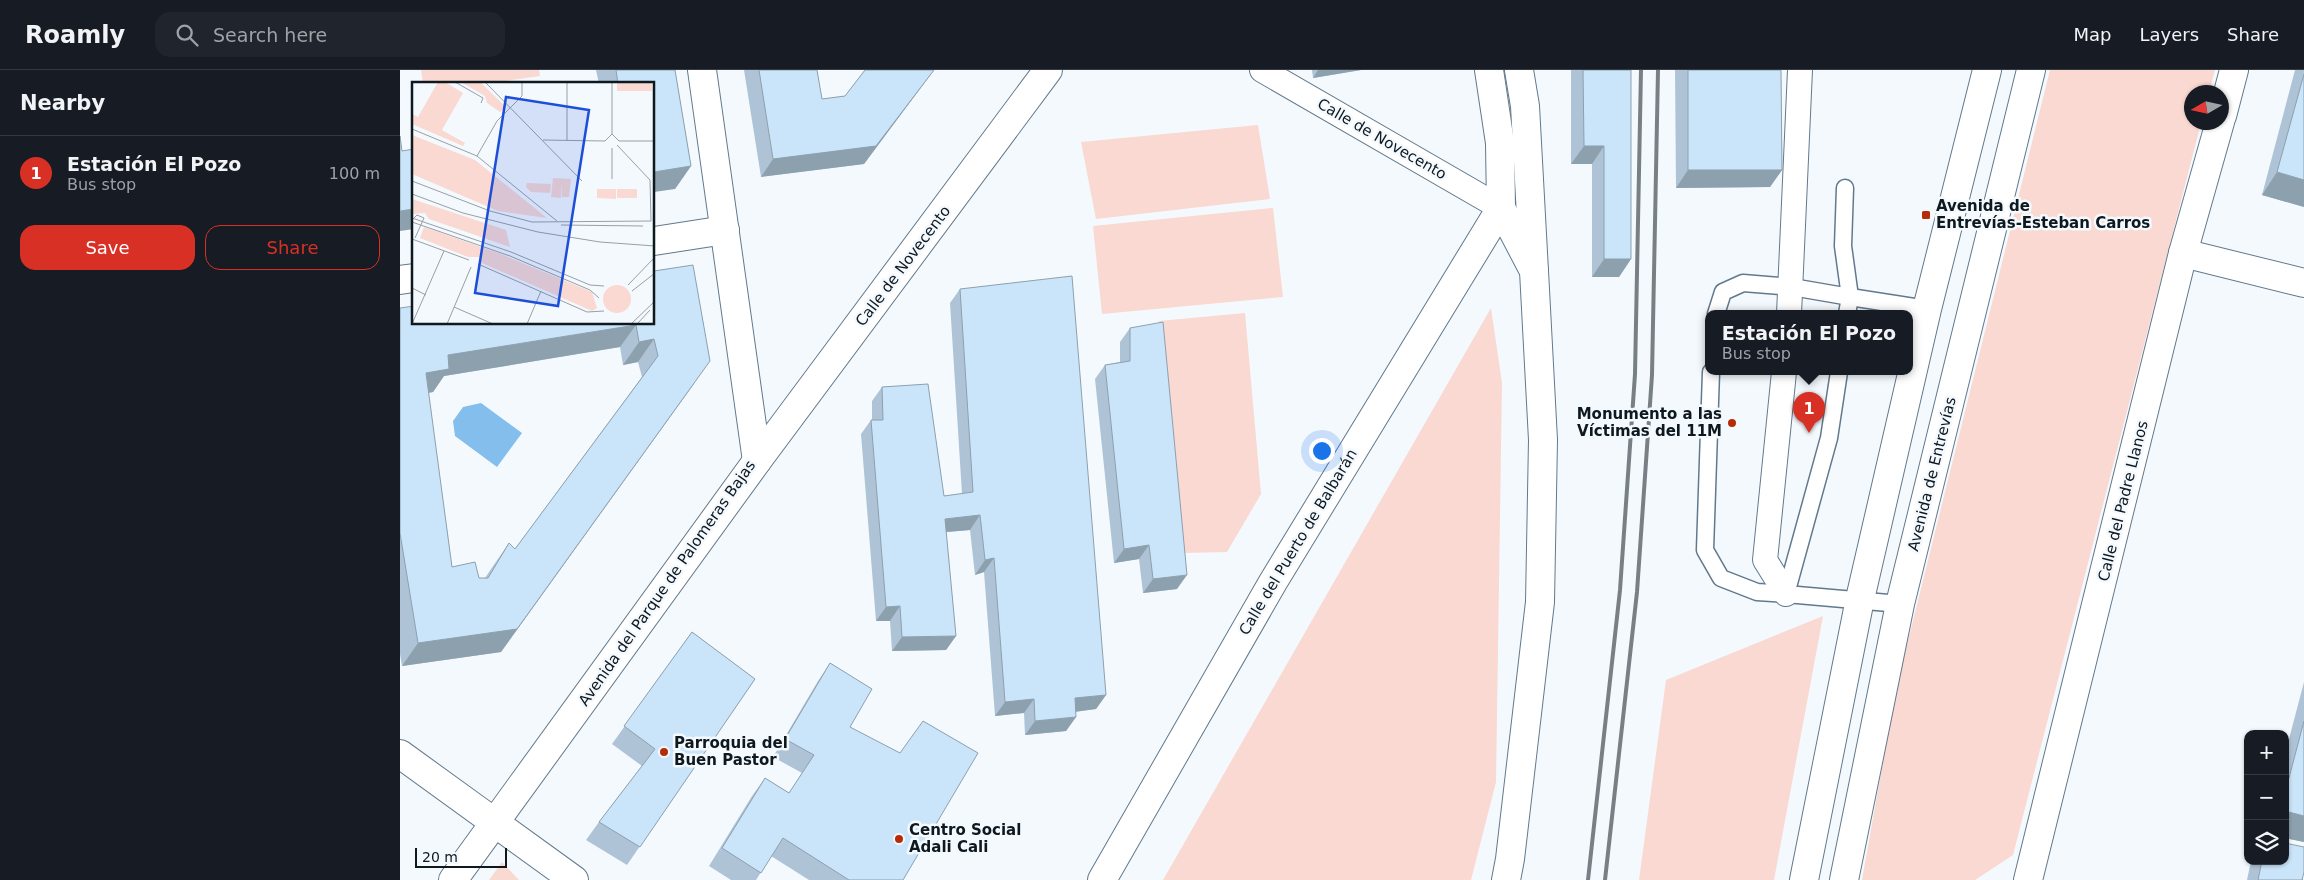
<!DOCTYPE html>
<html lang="en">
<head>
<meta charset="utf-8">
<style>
	body { margin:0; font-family:"DejaVu Sans",sans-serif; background:#20242c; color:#f1f3f6 }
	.controls { position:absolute; right:15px; bottom:15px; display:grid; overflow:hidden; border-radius:10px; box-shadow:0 1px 4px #0004 }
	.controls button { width:45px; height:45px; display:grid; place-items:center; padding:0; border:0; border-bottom:1px solid #363941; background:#171b24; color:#f1f3f6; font:25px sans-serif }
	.compass { position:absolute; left:1784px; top:15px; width:45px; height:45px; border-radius:50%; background:#171b24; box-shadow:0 1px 4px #0004; rotate:261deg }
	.scale { position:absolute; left:15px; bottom:12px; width:92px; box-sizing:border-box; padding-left:5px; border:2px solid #0e181f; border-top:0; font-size:14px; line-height:18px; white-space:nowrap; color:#0e181f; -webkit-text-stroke:4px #f4f9fe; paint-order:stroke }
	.you { position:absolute; left:921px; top:380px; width:18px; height:18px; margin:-12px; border:4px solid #fff; border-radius:50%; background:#1a73e8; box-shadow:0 0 0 8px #1a73e833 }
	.badge { display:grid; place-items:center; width:32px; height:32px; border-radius:50%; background:#d93025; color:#fff; font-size:16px; font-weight:700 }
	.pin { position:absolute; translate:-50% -41px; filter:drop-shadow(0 1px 2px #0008) }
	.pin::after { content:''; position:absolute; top:26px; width:18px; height:15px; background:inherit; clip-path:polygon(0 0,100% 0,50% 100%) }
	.popup { position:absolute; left:1305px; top:240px; width:208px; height:65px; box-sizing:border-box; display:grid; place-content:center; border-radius:10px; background:#171b24; filter:drop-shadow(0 1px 4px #0005); font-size:16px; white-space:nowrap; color:#9ea1a6 }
	.popup b { font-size:19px; color:#f1f3f6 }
	.popup::after { content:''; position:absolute; left:50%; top:100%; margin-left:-10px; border:10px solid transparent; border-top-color:#171b24 }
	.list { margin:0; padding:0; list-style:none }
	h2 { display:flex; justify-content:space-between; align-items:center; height:65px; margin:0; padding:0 20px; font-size:21px }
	h2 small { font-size:16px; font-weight:400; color:#9ea1a6 }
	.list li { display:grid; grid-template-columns:32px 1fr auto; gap:15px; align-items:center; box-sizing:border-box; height:75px; padding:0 20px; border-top:1px solid #363941 }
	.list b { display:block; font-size:19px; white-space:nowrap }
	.list p { margin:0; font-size:16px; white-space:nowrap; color:#9ea1a6 }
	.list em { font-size:16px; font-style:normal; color:#9ea1a6 }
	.actions { display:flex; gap:10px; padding:15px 20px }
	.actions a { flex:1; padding:11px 0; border:1px solid #d93025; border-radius:15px; text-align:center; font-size:18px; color:#d93025 }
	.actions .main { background:#d93025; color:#fff }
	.icon { flex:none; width:28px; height:28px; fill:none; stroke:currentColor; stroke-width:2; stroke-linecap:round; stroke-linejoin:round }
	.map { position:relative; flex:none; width:1904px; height:810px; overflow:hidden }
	header { display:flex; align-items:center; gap:30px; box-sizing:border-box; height:70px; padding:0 25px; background:#171b24; border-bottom:1px solid #363941 }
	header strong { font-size:24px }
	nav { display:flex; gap:28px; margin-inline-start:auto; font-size:18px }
	.search { width:350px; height:45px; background:#20242c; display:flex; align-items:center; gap:12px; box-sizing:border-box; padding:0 18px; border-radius:15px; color:#9ea1a6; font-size:19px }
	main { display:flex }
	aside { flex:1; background:#171b24 }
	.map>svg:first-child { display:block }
</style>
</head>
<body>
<header>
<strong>Roamly</strong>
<div class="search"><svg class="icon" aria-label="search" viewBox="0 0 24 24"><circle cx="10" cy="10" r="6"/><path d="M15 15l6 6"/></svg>Search here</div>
<nav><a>Map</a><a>Layers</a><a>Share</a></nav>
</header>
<main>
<aside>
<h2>Nearby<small></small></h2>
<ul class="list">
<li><span class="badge">1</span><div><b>Estación El Pozo</b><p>Bus stop</p></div><em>100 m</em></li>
</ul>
<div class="actions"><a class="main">Save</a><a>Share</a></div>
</aside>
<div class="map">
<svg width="1904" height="810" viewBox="0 0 1904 810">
	<rect width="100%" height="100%" fill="#f4f9fe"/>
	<g fill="#f9d9d2">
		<polygon points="21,0 139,0 140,6 84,14 23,14"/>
		<polygon points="1650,0 1815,0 1809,22 1792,22 1792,52 1801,53 1613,785 1575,810 1462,810 1496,619"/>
		<polygon points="858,55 870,129 696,149 681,72"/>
		<polygon points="873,138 883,227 702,244 693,156"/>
		<polygon points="1091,238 1102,313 1096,712 1071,810 763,810"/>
		<polygon points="845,243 861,424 827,482 782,483 759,251"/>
		<polygon points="1423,546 1374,810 1239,810 1266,610"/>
		<polygon points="102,792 119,810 89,810"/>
	</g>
	<polygon fill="#83beec" points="81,333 122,363 97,397 55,366 53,351 63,337"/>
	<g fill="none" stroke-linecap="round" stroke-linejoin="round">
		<g stroke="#62798c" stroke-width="19">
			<g id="service">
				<polyline points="1316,244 1323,222 1343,213 1392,217 1450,227 1443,176 1445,118"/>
				<polyline points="1447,244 1450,227 1527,239"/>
				<polyline points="1311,302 1305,480 1321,508 1357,522 1386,524"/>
				<polyline points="1439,302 1429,368 1386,524 1500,534"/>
			</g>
		</g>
		<g stroke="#62798c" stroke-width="26">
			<g id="pedestrian">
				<polyline points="862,0 1101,138"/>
				<polyline points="1389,244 1400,0"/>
				<polyline points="1384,302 1365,490 1386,524"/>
			</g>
		</g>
		<g stroke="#62798c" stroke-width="30">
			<g id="minor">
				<polyline points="302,0 357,391"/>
				<polyline points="1119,0 1125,36 1134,201"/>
				<polyline points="1822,46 1834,0"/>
				<polyline points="254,171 325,160"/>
				<polyline points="1783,183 1904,213"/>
				<polyline points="0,210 14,208"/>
				<polyline points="0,684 174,810"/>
				<polyline points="53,810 357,391 648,0"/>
				<polyline points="702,810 873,512 1101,138 1100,73 1089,0"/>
				<polyline points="1628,810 1783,183 1820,52"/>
			</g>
		</g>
		<g stroke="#62798c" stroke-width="30">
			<polyline id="tertiary" points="1101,138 1134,201 1143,370 1140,532 1110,789 1106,810"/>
		</g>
		<g stroke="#62798c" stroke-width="30">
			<g id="primary">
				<polyline points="1404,810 1460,529 1527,239 1587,0"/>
				<polyline points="1444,810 1500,534 1631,0"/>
			</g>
		</g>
		<use href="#service" stroke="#fff" stroke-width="16"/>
		<use href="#pedestrian" stroke="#fff" stroke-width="24"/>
		<use href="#minor" stroke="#fff" stroke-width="28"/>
		<use href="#tertiary" stroke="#fff" stroke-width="28"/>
		<use href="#primary" stroke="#fff" stroke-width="28"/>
		<g stroke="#788086" stroke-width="4">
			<polyline points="1188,810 1220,520 1235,304 1241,0"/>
			<polyline points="1205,810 1237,522 1252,305 1258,0"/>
		</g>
	</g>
	<g fill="#aec4d6" fill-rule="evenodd">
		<polygon points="196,0 275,0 291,96 275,119 254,14 199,14"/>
		<polygon points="344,0 417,0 422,29 445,26 465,0 534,0 464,94 361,107"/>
		<polygon points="912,0 961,0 913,8"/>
		<polygon points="1171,0 1231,0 1231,189 1219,207 1192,207 1192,94 1171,94"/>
		<polygon points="1275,0 1381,0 1382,100 1370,117 1276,118"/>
		<polygon points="1895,0 1904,0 1904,137 1862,125"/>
		<polygon points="560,219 706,625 696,639 675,642 676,647 666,661 625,665 624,643 595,646 584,502 575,505 570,460 546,462 556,566 546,580 492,581 490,551 476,551 461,364 471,350 472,350 472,331 482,317 544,426 562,424 550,233"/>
		<path d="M 0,238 L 254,254 L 294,314 L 101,582 L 2,596 L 0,584 ZM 220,277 L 223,295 L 238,292 L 242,307 L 115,479 L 109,473 L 93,496 L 85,508 L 79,508 L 52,497 L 28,323 L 33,322 L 44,306 Z"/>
		<polygon points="730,258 777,519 743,523 739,489 714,493 695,309 705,295 720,292 720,272"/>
		<polygon points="292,562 355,609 227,795 186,770 199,752 242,696 212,674"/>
		<polygon points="430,593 450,657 503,810 409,810 371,786 356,810 331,810 309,796 352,726 365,708 389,723 402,703 373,687 418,611"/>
		<polygon points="1904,612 1904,772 1885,768 1885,684"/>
		<polygon points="1851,791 1885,791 1903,810 1847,810"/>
	</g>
	<g fill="#8da0ae">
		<polygon points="534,0 464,94 361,107 373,89"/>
		<polygon points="918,0 961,0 913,8"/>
		<polygon points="1184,76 1204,76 1192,94 1171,94"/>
		<polygon points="291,96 275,119 254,122 254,102"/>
		<polygon points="1288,100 1382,100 1370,117 1276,118"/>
		<polygon points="1877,102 1904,110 1904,137 1862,125"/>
		<polygon points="14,139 14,159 0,161 0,141"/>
		<polygon points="1204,189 1231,189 1219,207 1192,207"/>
		<polygon points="236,255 220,277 44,306 33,322 10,326 26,303 48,285"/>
		<polygon points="254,269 238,292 223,295 239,272"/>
		<polygon points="310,291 101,582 2,596 18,573 117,559"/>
		<polygon points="580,445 570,460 535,463 545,449"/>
		<polygon points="749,475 739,489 714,493 724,479"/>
		<polygon points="594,488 584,502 575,505 585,490"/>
		<polygon points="787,505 777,519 743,523 753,509"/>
		<polygon points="500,536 490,551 476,551 486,537"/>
		<polygon points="556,566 546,580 492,581 502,567"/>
		<polygon points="706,625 696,639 665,643 675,628"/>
		<polygon points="634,629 624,643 595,646 605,632"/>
		<polygon points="676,647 666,661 625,665 635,651"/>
		<polygon points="1885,741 1904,746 1904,772 1885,768"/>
	</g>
	<g fill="#cae4f9" stroke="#8da0ae" fill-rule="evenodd">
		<polygon points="216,0 275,0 291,96 254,102 254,14 218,14"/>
		<polygon points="359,0 417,0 422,29 445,26 465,0 534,0 476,76 373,89"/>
		<polygon points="1183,0 1231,0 1231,189 1204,189 1204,76 1184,76"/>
		<polygon points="1288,0 1381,0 1382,100 1288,100"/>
		<polygon points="1904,4 1904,110 1877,102"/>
		<polygon points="0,66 2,81 14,79 14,139 0,141"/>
		<path d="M 293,195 L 310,291 L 117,559 L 18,573 L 0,463 L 0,238 L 14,236 L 14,254 L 254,254 L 254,201 ZM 236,255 L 239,272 L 254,269 L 258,286 L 115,479 L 109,473 L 88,508 L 79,508 L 75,492 L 52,497 L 26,303 L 49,299 L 48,285 Z"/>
		<polygon points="672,206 706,625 675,628 676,647 635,651 634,629 605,632 594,488 585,490 580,445 545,449 556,566 502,567 500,536 486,537 471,350 483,350 482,317 528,314 544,426 573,422 560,219"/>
		<polygon points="763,252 787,505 753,509 749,475 724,479 705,295 730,291 730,258"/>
		<polygon points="292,562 355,609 240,777 199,752 255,679 224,656"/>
		<polygon points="430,593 472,619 450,657 500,683 523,651 578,683 503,810 449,810 383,768 361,803 322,778 365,708 389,723 414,685 385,669"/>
		<polygon points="1904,651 1904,746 1885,741 1885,723"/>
		<polygon points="1885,773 1904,777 1904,802 1902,810 1903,810 1858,810 1862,791 1885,791"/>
	</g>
	<g fill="#b62b08" stroke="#f4f9fe" stroke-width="2">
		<rect x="1521" y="140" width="10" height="10" rx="2.5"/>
		<circle cx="1332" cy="353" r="5"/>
		<circle cx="264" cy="682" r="5"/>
		<circle cx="499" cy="769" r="5"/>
	</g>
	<g text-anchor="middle" stroke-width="5" stroke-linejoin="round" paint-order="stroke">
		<g font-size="15" fill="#0e181f" stroke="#f4f9fe">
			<text transform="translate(982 69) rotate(30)" y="5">Calle de Novecento</text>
			<text transform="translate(503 196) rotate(-53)" y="5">Calle de Novecento</text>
			<text transform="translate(1532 404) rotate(-76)" y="5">Avenida de Entrevías</text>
			<text transform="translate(1723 431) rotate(-76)" y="5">Calle del Padre Llanos</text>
			<text transform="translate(898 472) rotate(-59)" y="5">Calle del Puerto de Balbarán</text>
			<text transform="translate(267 513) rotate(-55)" y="5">Avenida del Parque de Palomeras Bajas</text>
		</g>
		<g font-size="15" font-weight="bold" fill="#0e181f" stroke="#f4f9fe" text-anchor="start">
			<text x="1536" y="141">Avenida de<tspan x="1536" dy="17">Entrevías-Esteban Carros</tspan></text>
			<text x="1322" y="349" text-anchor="end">Monumento a las<tspan x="1322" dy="17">Víctimas del 11M</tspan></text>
			<text x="274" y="678">Parroquia del<tspan x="274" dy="17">Buen Pastor</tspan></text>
			<text x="509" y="765">Centro Social<tspan x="509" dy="17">Adali Cali</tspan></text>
		</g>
	</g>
	<g transform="translate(12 12)">
		<rect width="242" height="242" fill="#f4f9fe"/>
		<path d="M 26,0 L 33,0 L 51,11 L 30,48 L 53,61 L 51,64 L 0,42 L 0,32 L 6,35 ZM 49,0 L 68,0 L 94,25 L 88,30 L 75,21 L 73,14 ZM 205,0 L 240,0 L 240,9 L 205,9 ZM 0,53 L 63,78 L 135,136 L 86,129 L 0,92 ZM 141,96 L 159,97 L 157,115 L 150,115 L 150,101 L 149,116 L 139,115 ZM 115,101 L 139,102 L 138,111 L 119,110 L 114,105 ZM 185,107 L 204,107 L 204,117 L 185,116 ZM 205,107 L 225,107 L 225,116 L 205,116 ZM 0,117 L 94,148 L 98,165 L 17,137 L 13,131 L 0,132 ZM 12,145 L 89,172 L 180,210 L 185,226 L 180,229 L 70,181 L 67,175 L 56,175 L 8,156 ZM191 217a14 14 0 1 1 28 0a14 14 0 1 1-28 0Z" fill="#f9d9d2"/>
		<path fill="none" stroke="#989fa5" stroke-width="1" d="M 43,0 L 71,16 L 69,21M 73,0 L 170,99M 0,47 L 65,74 L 145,139M 200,52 L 200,0M 131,58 L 193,59M 155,59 L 155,0M 193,59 L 200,52 L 207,59M 207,59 L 243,59M 65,74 L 85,39 L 110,14 L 110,0M 200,97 L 200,66M 0,99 L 78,129 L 120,140 L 239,139 L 238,98 L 205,63M 0,112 L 51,131 L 126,150 L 188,160 L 243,164M 0,136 L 99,170 L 178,203 L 192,204M 0,138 L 5,133 L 12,136 L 3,156M 0,140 L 98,174 L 178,208 L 187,216M 149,143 L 231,144M 0,157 L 57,178M 66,182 L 175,230 L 192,229M 216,203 L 243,175M 0,206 L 14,213M 220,209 L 243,191M 42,225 L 81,242M 0,242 L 32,169M 35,242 L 59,185M 115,242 L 129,209M 219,242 L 243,219M 225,242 L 238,228"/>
		<path fill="#1d4ed8" fill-opacity="0.15" stroke="#1d4ed8" stroke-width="2.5" d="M 94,15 L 177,28 L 146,224 L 63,211 Z"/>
		<rect width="242" height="242" fill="none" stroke="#0e181f" stroke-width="2.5"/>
	</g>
</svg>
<div class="controls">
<button>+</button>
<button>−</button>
<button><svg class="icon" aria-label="layers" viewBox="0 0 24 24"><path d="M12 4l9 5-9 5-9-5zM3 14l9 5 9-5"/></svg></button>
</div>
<svg class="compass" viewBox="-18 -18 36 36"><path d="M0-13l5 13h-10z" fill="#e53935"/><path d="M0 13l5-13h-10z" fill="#9ea1a6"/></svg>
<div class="scale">20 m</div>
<div class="you"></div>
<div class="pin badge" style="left:1409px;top:363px">1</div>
<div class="popup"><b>Estación El Pozo</b>Bus stop</div>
</div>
</main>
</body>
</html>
